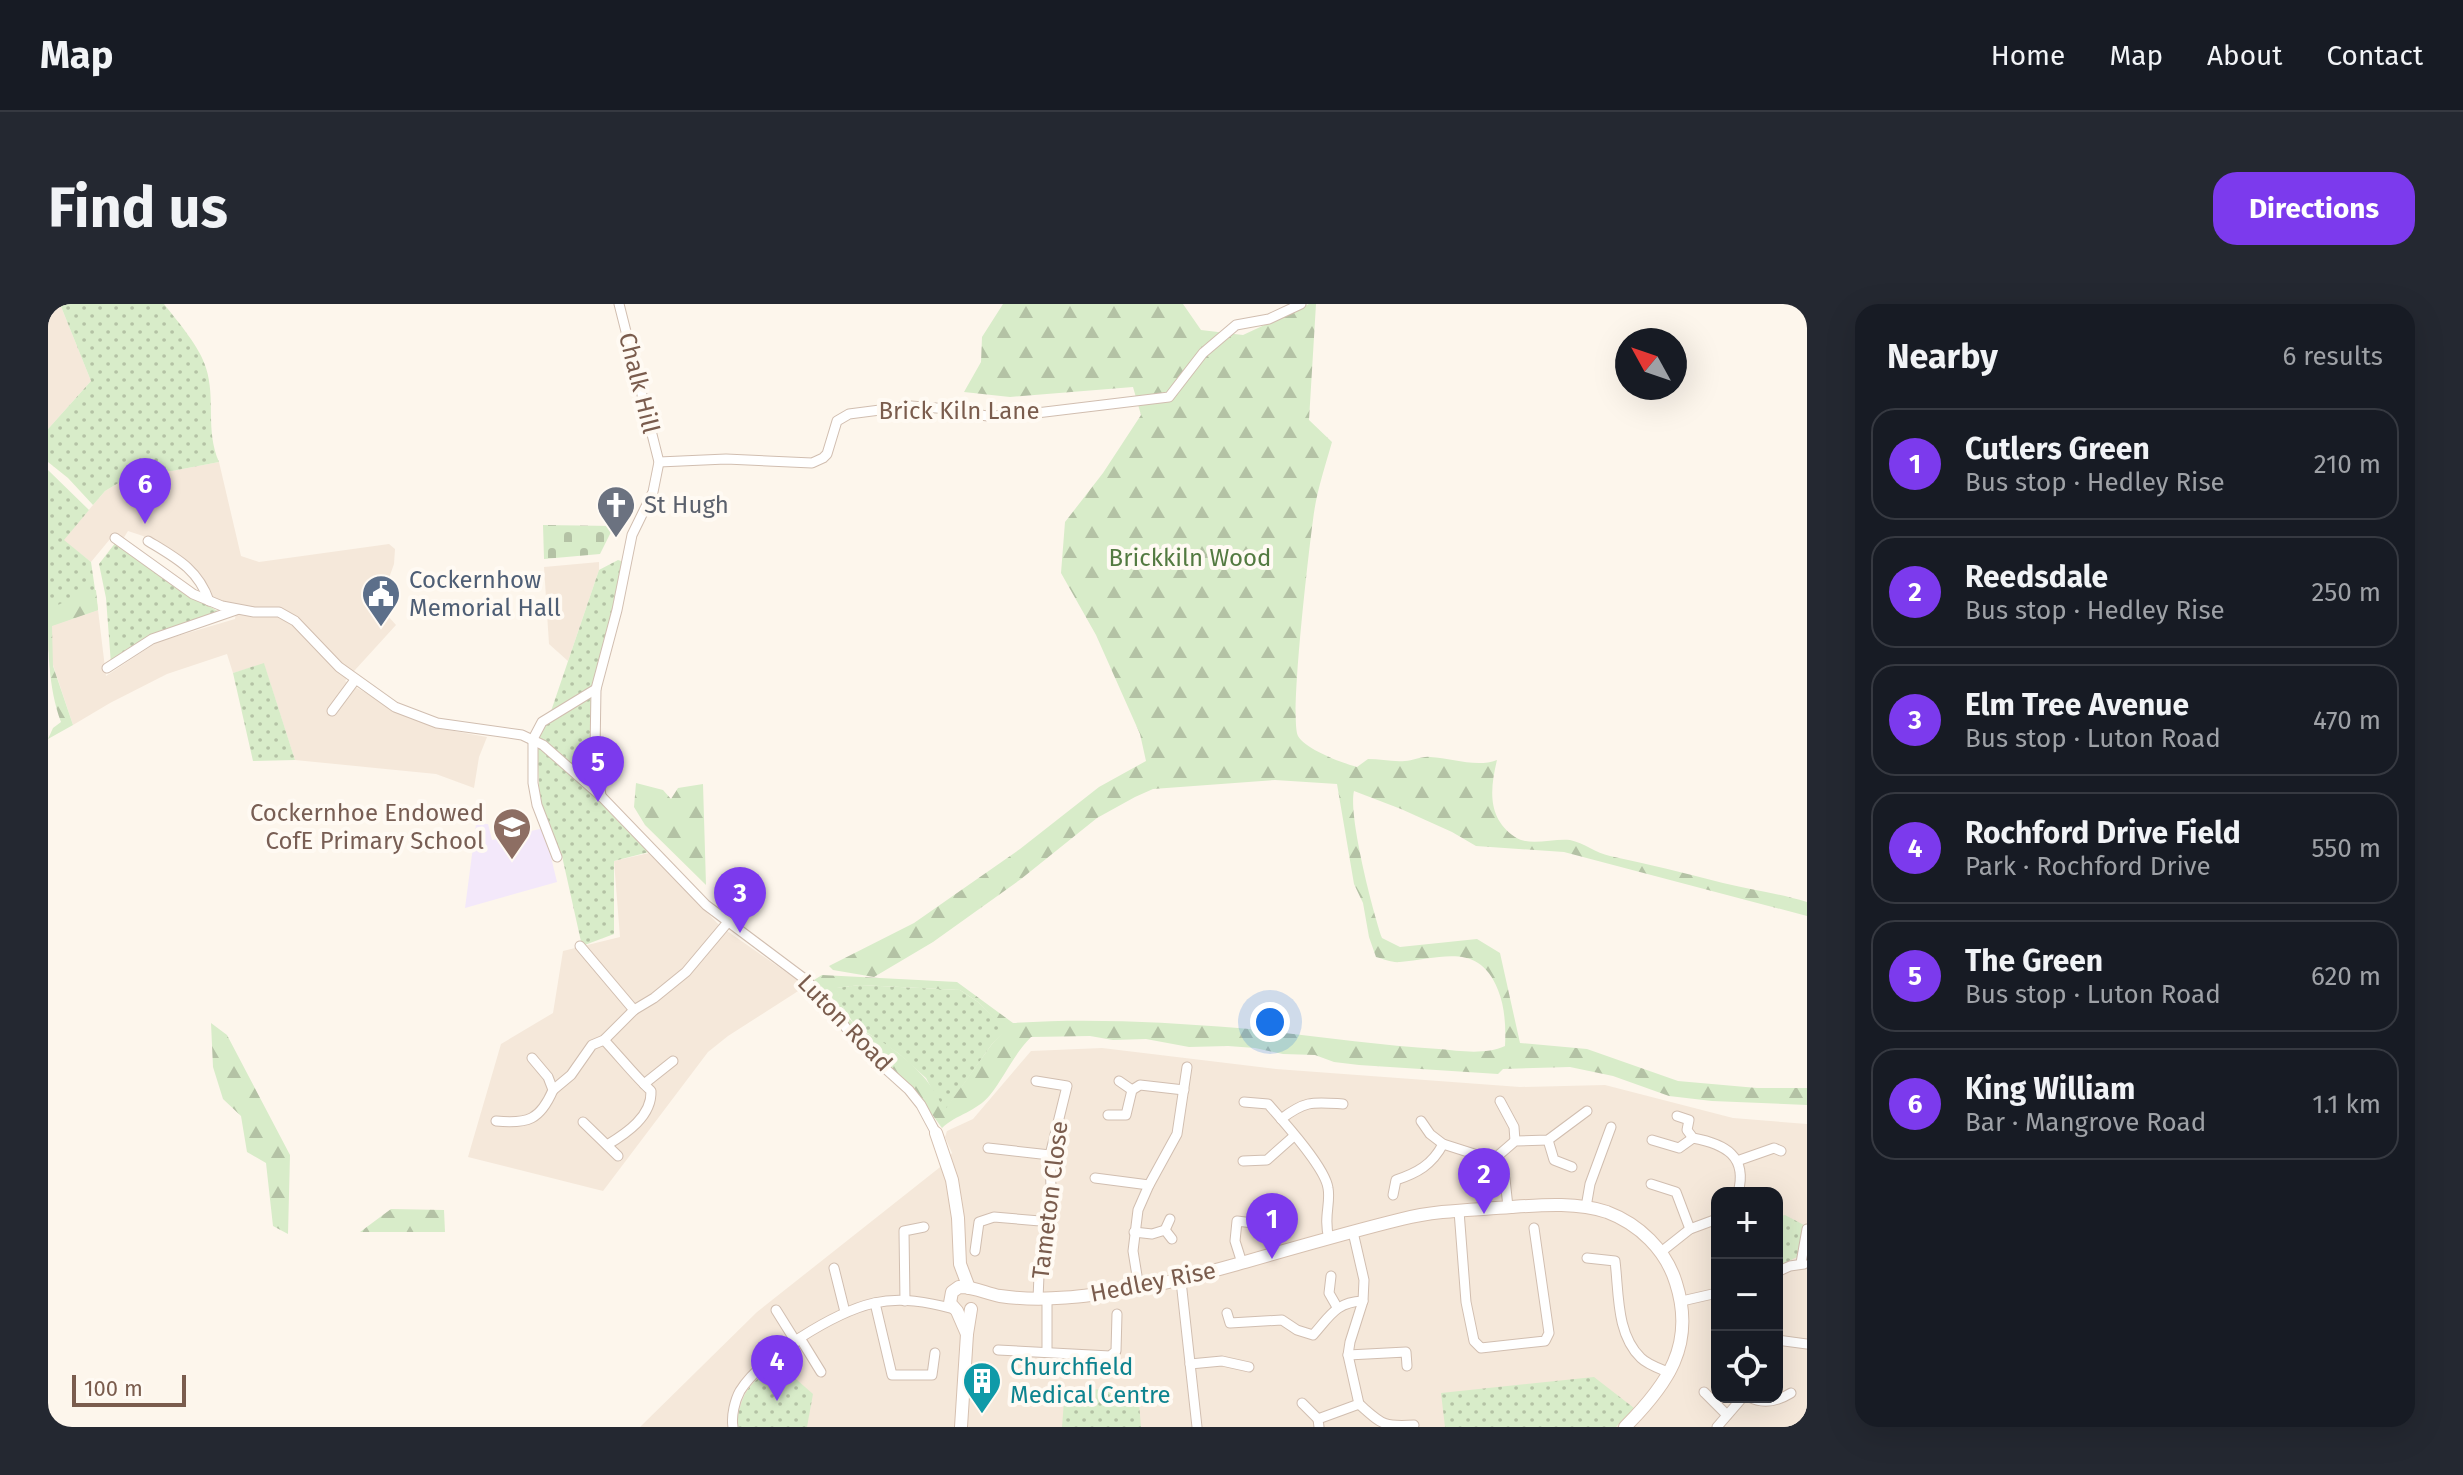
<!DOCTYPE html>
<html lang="en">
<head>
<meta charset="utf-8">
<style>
	body { margin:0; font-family:"Fira Sans",sans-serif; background:#242831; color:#f1f3f6 }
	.controls { position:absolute; right:24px; bottom:24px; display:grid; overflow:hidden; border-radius:16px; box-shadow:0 8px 32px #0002 }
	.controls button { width:72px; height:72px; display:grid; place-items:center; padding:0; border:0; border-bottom:2px solid #363941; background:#171b24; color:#f1f3f6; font:40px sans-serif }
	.compass { position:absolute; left:1567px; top:24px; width:72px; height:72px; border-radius:50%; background:#171b24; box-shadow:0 8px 32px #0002; rotate:310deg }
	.scale { position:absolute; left:24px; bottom:20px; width:114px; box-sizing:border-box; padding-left:8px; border:4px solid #7a5c4d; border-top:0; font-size:22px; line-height:28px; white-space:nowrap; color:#7a5c4d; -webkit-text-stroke:6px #fffaf3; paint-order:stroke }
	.you { position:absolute; left:1222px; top:718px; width:28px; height:28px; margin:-20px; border:6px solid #fff; border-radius:50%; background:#1a73e8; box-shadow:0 0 0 12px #1a73e833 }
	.badge { display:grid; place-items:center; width:52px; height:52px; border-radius:50%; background:#7c3aed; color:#fff; font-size:26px; font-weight:700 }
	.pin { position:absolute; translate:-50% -66px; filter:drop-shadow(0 2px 4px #0008) }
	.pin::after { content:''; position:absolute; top:42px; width:28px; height:24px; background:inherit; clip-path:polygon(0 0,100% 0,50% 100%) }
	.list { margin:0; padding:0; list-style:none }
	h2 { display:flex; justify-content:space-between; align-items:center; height:104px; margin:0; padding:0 32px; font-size:34px }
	h2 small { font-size:26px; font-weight:400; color:#9ea1a6 }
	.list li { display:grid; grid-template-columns:52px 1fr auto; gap:24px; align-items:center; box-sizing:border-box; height:112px; margin:0 16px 16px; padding:0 16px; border:2px solid #363941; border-radius:24px }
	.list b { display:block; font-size:30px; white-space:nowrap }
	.list p { margin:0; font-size:26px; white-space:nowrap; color:#9ea1a6 }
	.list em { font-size:26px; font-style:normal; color:#9ea1a6 }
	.icon { flex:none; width:44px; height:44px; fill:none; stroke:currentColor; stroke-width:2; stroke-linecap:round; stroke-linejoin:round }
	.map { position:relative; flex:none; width:1759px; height:1123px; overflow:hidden; border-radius:24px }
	header { display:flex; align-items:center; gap:48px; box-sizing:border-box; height:112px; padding:0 40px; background:#171b24; border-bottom:2px solid #363941 }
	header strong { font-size:38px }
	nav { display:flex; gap:44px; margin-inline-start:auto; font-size:28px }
	.intro { display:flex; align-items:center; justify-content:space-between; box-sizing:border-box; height:192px; padding:0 48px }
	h1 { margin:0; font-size:56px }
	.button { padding:20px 36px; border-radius:24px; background:#7c3aed; color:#fff; font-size:28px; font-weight:700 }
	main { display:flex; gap:48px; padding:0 48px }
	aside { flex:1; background:#171b24; border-radius:24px; box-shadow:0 8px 32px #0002 }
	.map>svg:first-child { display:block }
</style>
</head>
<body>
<header>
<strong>Map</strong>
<nav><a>Home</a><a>Map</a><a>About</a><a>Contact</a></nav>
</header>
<div class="intro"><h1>Find us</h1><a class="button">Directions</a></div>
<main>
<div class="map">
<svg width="1759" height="1123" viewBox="0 0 1759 1123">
	<defs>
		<pattern id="green-dots" width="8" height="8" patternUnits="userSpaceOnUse" patternTransform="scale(2)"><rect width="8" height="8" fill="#d8ecc9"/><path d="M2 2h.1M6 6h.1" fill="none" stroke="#b4c2a5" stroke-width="1.8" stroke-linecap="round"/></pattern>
		<pattern id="forest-firs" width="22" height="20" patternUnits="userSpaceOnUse" patternTransform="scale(2)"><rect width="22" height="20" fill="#d8ecc9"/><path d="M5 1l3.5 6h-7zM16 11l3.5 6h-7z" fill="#b4c2a5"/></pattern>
		<pattern id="cemetery-stones" width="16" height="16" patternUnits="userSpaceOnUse" patternTransform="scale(2)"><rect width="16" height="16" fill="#d8ecc9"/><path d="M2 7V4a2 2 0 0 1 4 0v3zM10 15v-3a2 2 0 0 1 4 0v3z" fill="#b4c2a5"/></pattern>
	</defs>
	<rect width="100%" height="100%" fill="#fdf6ec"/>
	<g fill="#f5e8da" fill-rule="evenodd">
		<polygon points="0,0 12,0 43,77 0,125"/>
		<polygon points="171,158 193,252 211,258 341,240 347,245 346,260 341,274 317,286 348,321 297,377 353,409 389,424 439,433 431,453 426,484 388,470 247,456 216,360 185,369 179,350 119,370 62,399 25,421 0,346 0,323 50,306 58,372 109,338 187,315 189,302 163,293 160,282 150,268 121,246 95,232 80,227 75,235 67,229 43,258 15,236 57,187 87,169 124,167"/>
		<polygon points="551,258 551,266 520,357 501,340 496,263"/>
		<polygon points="601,549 672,622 758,682 680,732 660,748 555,887 420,853 453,740 505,709 515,647 572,633 566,557"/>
		<path d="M 1054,744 L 1228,765 L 1472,783 L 1557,781 L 1685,814 L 1759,820 L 1759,1123 L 592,1123 L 709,1008 L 896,860 L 904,849 L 897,833 L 899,827 L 925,815 L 983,747 ZM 1669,889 L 1729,889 L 1729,1093 L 1669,1093 Z"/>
	</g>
	<polygon fill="#f3e8fa" points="428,520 440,520 444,536 496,524 509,578 417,604"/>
	<g fill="url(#green-dots)">
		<path d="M 12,0 L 116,0 C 130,18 152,43 158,64 C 168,95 157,126 171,158 L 124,167 L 87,169 L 57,187 L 45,201 L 20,174 L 0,158 L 0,125 L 43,77 Z"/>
		<polygon points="0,166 41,206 16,236 43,258 50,306 0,323"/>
		<polygon points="68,238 138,289 173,309 102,333 63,360 58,294 51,260"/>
		<path d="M 570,256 L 573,257 L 574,265 C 560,326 525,442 555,500 C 561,510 591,537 601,548 L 566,557 L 566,630 L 534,642 L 514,552 L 492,499 L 489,442 L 491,432 L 500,416 L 551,266 Z"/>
		<polygon points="216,359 247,456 205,457 185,369"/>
		<polygon points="812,681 912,686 930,698 958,726 944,740 896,808 878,774 850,749 806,720 793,700 788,684"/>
		<polygon points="1737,911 1756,921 1749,953 1729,963 1729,913"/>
		<path d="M 732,1061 L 765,1090 L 759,1123 L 688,1123 C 693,1089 701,1076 732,1061 Z"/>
		<polygon points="1546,1073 1586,1104 1568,1123 1397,1123 1393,1089"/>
		<polygon points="1017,1084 1090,1087 1093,1123 1014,1123"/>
	</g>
	<g fill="url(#forest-firs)" fill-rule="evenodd">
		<path d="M 955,0 L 1135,0 L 1153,26 L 1195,31 L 1261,0 L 1268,0 L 1261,116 L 1284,138 C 1277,163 1268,189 1265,216 C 1261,245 1241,415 1250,432 C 1257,445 1294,459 1309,463 L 1320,455 C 1332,455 1344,458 1357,457 C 1365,457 1374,452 1382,453 C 1404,454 1428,464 1449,456 C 1442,485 1439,514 1467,533 C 1482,543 1505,534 1522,536 C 1536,539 1548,549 1562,552 C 1600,560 1637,569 1675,579 C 1704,586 1730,589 1759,598 L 1759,612 L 1516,548 L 1428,542 L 1404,528 L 1353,505 L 1306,487 C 1300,512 1325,608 1334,634 L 1352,643 L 1429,635 L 1452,649 L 1472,739 L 1539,745 L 1630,777 L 1709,784 L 1759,784 L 1759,801 L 1664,797 L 1621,792 L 1565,772 L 1522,763 L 1455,765 L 1450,770 L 1311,761 L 1286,758 L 1267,751 L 1235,750 L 1207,744 L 1180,742 L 1141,743 L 1098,735 L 1065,736 L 1042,732 L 983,733 C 966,750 957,772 942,791 C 928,808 909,810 894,824 L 870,791 L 816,740 L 766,676 L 774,671 L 909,678 L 965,719 C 1040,714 1115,718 1190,724 C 1257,730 1324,741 1391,745 C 1412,747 1437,751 1457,742 C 1458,724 1457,703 1450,686 C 1431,637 1392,655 1352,658 C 1344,659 1336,655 1328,653 L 1321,633 L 1315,599 L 1306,580 L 1289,480 L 1227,476 L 1105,485 L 1087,493 L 1049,514 L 973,575 L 885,638 L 826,673 L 785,666 L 781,662 L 866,619 L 972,545 L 1051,483 L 1098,457 L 1092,430 L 1048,331 L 1013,269 L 1017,218 L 1055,169 L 1093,111 L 1085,83 L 962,93 L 916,88 L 933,58 L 934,33 ZM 812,681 L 912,686 L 930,698 L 957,726 L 944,740 L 896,807 C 885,776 858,753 830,735 C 823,731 815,728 808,722 C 798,713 792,698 789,684 Z"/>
		<path d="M 48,286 L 50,306 L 4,322 L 5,362 L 25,421 L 0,435 L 5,424 L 13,418 C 0,383 0,345 0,306 L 36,288 Z"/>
		<polygon points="588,479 615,486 623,495 630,484 655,480 658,581 597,521 586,503"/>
		<polygon points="163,719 179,731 242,851 240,930 225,922 218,859 199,848 193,812 175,795 165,763"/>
		<polygon points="343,905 396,906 397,928 312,928"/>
	</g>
	<polygon fill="url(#cemetery-stones)" points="495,221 566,222 552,250 496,255"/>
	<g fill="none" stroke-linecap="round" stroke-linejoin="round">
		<g stroke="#d1beb0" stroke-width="11">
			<g id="street">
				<polyline points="611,158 678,155 764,159 775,154 779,150 789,117 801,110 863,102 901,105 916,109 940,112 972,111 1121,93 1155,49 1188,21 1221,15 1253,0"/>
				<polyline points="67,234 145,290 174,302 206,308 231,308 247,317 291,363 347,403 389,419 474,431 495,441 553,492 658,601 758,676 775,693 810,740 861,786 873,801 888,829"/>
				<path d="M 100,237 C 128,254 150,265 161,297"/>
				<polyline points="59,364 104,335 188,306"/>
				<polyline points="284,407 307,376"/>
				<polyline points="553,492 547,447 548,385 569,306 584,231 605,188 611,158 571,0"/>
				<polyline points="509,553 489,501 485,479 485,435 494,418 548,385"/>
				<polyline points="532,642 586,706"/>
				<path d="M 556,736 C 572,753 586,771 603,787 C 604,812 579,829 559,841"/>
				<polyline points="988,777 1019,782 1002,851 1004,918 991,971 990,995"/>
				<polyline points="1071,777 1084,786"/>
				<polyline points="596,780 625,757"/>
				<polyline points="505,786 523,771 544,741 556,736 586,706 606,694 638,668 680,618"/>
				<polyline points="1452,797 1466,823 1467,837"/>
				<path d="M 1196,798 L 1220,800 C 1235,817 1277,863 1280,884 C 1283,900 1275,913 1281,935"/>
				<polyline points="1060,811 1078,811 1084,786 1092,781 1136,786"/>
				<path d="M 1629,812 L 1641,816 L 1639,826 L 1645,834 C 1677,840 1700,852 1690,889"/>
				<path d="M 1233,815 C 1258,796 1265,798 1295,800"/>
				<path d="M 448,817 C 480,820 492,816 505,786 L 500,773 L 484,754"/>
				<polyline points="1373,817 1382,830 1395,840 1445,856 1457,875 1460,903"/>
				<polyline points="535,818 570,852"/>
				<polyline points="1500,836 1506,856 1524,863"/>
				<polyline points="1604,836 1631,844 1645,834"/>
				<polyline points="940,844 1002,851"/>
				<polyline points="1445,856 1467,837 1500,836 1539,807"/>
				<polyline points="1195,857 1219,856 1246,832"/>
				<polyline points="1689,857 1726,844 1733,847"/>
				<polyline points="1047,874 1101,881"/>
				<polyline points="1421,878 1435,874 1449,862"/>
				<polyline points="1603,880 1628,888 1642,925"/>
				<path d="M 1345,891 L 1348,876 C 1369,869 1384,861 1395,840"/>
				<polyline points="1538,903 1542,880 1563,823"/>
				<polyline points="1411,907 1418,998 1426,1037 1433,1044 1497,1037 1501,1029 1486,924"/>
				<polyline points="1117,926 1122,915"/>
				<polyline points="1086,928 1104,930 1117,926 1124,935"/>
				<polyline points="1305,928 1316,976 1315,997 1302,1038 1300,1051 1311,1100"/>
				<polyline points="927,947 931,918 946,913 1004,918"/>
				<polyline points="1613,948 1642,925 1669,915"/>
				<path d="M 1539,954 L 1567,957 C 1571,989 1568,1030 1593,1054 C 1600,1061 1613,1065 1622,1069"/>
				<polyline points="1194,959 1187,937 1189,917 1205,919"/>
				<polyline points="1753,959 1759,925"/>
				<polyline points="786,964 797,1008"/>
				<polyline points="1729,968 1742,962 1756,960"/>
				<polyline points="1283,972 1281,989 1289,1003"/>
				<polyline points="1133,977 1149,1123"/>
				<polyline points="1091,984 1085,947 1090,906 1101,881 1129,830 1139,763"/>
				<polyline points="857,997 856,927 876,923"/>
				<polyline points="1634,997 1669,989"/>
				<polyline points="827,999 844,1071 884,1071 887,1049"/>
				<polyline points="728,1006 748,1038"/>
				<path d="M 1179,1009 L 1182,1019 L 1234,1016 L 1249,1026 L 1265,1031 C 1282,1012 1288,998 1315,997"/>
				<polyline points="752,1034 773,1068"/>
				<polyline points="1729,1036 1759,1040"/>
				<polyline points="950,1046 1062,1052 1068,1047 1069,1010"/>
				<polyline points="999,1048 999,995"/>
				<polyline points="1300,1051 1358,1048 1359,1062"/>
				<polyline points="1142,1060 1174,1057 1201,1063"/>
				<polyline points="1656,1088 1679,1111"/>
				<path d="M 1701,1093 C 1716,1101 1730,1097 1743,1089"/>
				<polyline points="1254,1099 1270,1115"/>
				<path d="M 1311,1100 C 1334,1120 1334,1123 1366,1121"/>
				<path d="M 685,1123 C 683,1112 687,1096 692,1087 C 713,1053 787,1008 826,999 C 853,993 880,998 906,1005"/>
				<polyline points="1271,1123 1270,1115 1311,1100"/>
				<polyline points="1669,1123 1695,1093"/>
			</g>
		</g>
		<g stroke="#d6c0b0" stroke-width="14">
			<g id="secondary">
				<polyline points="888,829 904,876 910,914 912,960 921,984"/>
				<path d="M 919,1030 L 909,1007 L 902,999 L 904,988 L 911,983 C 925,982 939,990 952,992 C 999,999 1045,991 1091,984 C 1127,978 1161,968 1197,958 C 1249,943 1301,928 1354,915 C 1389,906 1427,906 1463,903 C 1493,901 1530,898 1559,908 C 1591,920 1618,946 1628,979 C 1648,1041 1619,1081 1577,1123"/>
				<polyline points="913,1123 919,1030 923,1005"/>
			</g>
		</g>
		<use href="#street" stroke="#fff" stroke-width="9"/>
		<use href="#secondary" stroke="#fff" stroke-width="12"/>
	</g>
	<defs>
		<g id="church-pin" transform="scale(2)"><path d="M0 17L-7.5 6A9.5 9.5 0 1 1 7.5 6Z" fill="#6b7280" stroke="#fffaf3"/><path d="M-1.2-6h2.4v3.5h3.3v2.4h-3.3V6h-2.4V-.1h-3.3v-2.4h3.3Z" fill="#fff"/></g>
		<g id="civic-pin" transform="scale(2)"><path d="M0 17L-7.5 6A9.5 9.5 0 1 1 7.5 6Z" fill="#5c6f8a" stroke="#fffaf3"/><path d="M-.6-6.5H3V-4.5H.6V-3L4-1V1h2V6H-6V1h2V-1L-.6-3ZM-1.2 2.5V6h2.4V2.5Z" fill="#fff"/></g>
		<g id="school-pin" transform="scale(2)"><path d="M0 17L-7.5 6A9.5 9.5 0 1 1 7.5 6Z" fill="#8d6e63" stroke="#fffaf3"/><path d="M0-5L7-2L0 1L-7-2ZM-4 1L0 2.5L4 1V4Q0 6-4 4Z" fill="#fff"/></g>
		<g id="building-pin" transform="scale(2)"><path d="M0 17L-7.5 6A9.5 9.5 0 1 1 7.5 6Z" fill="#0f9aa8" stroke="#fffaf3"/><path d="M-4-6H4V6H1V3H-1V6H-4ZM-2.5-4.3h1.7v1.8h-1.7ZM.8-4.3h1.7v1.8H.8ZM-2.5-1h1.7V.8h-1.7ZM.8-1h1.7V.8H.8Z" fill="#fff"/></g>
	</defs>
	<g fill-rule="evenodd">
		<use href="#church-pin" x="568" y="201"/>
		<use href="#civic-pin" x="333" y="290"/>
		<use href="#school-pin" x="464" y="523"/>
		<use href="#building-pin" x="934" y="1077"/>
	</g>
	<g text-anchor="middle" stroke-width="8" stroke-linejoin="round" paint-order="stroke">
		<g font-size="24" fill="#7a5c4d" stroke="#fffaf3">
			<text transform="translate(591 79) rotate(76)" y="8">Chalk Hill</text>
			<text x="911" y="115">Brick Kiln Lane</text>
			<text transform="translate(797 719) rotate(46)" y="8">Luton Road</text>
			<text transform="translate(1002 896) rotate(-83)" y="8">Tameton Close</text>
			<text transform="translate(1105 978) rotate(-11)" y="8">Hedley Rise</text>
		</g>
		<g font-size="24" fill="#5b616d" stroke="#fffaf3" text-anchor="start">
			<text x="596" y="209">St Hugh</text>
		</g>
		<g font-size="24" fill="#537a41" stroke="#fffaf3">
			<text x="1142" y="262">Brickkiln Wood</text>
		</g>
		<g font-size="24" fill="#4e5e75" stroke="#fffaf3" text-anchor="start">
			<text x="361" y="284">Cockernhow<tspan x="361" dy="28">Memorial Hall</tspan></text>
		</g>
		<g font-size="24" fill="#785e54" stroke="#fffaf3" text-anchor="end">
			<text x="436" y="517">Cockernhoe Endowed<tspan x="436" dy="28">CofE Primary School</tspan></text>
		</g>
		<g font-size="24" fill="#0d838f" stroke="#fffaf3" text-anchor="start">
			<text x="962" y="1071">Churchfield<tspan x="962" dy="28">Medical Centre</tspan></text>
		</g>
	</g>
</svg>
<div class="controls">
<button>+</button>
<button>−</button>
<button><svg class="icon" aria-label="locate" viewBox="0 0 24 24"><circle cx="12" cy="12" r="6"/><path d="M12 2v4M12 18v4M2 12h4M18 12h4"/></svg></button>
</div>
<svg class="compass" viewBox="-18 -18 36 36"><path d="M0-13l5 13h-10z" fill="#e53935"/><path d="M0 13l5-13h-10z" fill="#9ea1a6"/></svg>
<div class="scale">100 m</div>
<div class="you"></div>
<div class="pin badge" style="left:1224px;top:955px">1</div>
<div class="pin badge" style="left:1436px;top:910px">2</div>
<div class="pin badge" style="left:692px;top:629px">3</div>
<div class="pin badge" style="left:729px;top:1097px">4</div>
<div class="pin badge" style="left:550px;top:498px">5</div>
<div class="pin badge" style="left:97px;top:220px">6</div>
</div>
<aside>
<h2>Nearby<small>6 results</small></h2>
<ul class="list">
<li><span class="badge">1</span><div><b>Cutlers Green</b><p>Bus stop · Hedley Rise</p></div><em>210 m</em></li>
<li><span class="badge">2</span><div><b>Reedsdale</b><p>Bus stop · Hedley Rise</p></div><em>250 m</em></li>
<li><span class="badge">3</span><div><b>Elm Tree Avenue</b><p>Bus stop · Luton Road</p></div><em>470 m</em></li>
<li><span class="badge">4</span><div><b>Rochford Drive Field</b><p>Park · Rochford Drive</p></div><em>550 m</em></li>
<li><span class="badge">5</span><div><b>The Green</b><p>Bus stop · Luton Road</p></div><em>620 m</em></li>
<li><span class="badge">6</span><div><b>King William</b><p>Bar · Mangrove Road</p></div><em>1.1 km</em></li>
</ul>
</aside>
</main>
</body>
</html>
